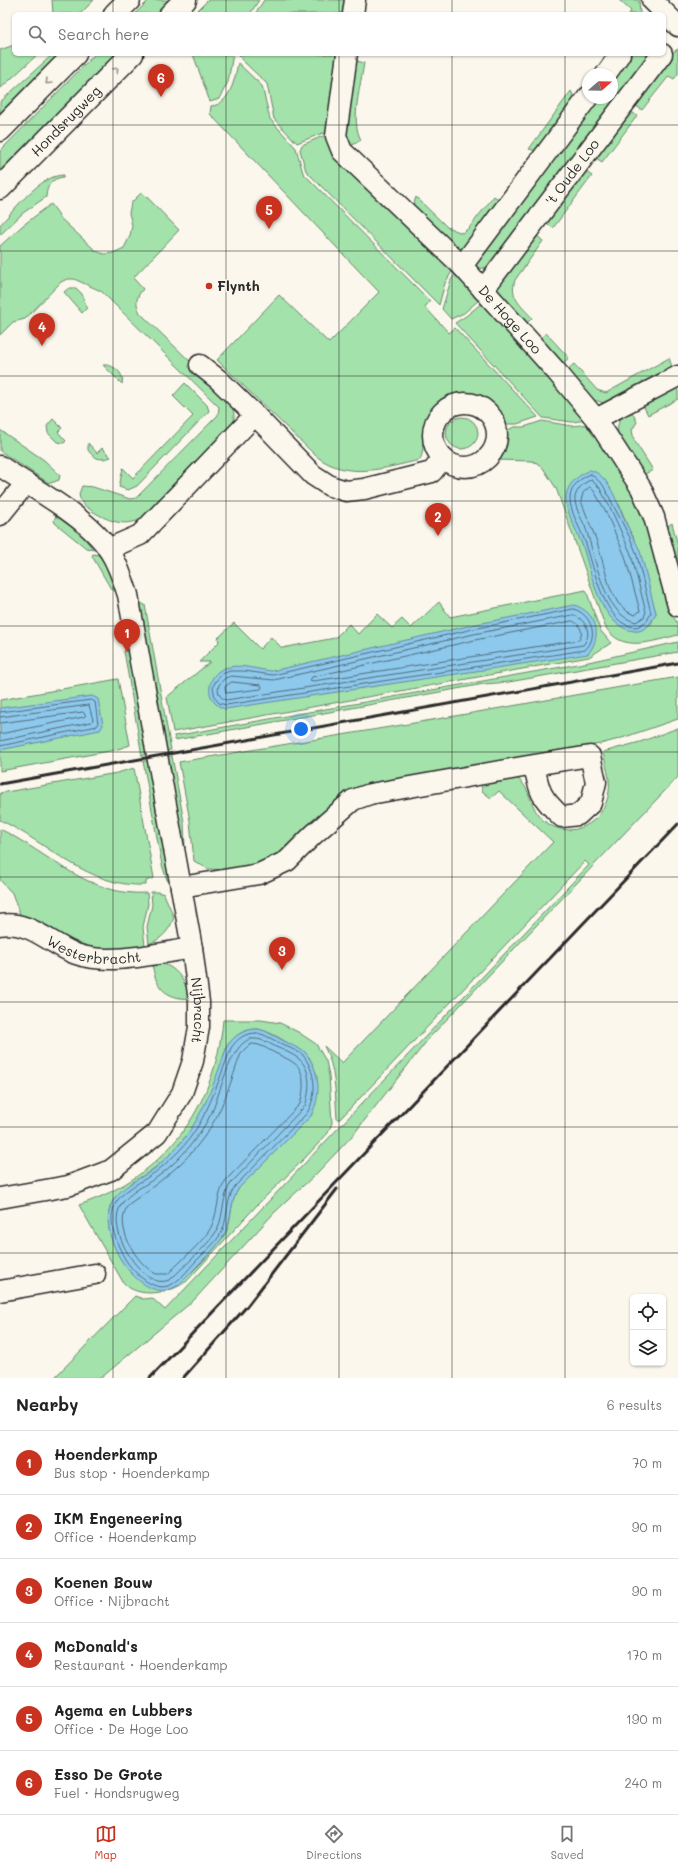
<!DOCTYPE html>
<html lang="en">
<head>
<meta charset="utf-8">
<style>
	body { margin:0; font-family:Mali,sans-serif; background:#f6f6f6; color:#222 }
	.controls { position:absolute; right:12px; bottom:12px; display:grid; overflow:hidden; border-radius:6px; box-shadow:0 1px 3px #0004 }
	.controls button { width:36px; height:36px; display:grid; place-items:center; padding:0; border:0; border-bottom:1px solid #e0e0e0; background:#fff; color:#222; font:20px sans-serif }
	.compass { position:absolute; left:582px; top:68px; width:36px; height:36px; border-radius:50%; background:#fff; box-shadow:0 1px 3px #0004; rotate:70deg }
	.you { position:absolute; left:301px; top:729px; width:14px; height:14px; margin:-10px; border:3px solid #fff; border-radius:50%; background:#1a73e8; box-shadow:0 0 0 6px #1a73e833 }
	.badge { display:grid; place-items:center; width:26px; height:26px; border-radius:50%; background:#c8321e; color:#fff; font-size:13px; font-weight:700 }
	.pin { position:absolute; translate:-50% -33px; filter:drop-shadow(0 1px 2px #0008) }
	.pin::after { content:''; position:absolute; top:21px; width:14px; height:12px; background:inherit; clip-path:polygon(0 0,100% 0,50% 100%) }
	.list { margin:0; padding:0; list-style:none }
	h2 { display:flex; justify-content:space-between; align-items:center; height:52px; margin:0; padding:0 16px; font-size:17px }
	h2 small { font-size:13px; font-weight:400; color:#767676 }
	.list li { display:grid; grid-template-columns:26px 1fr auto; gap:12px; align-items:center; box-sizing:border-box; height:64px; padding:0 16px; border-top:1px solid #e0e0e0 }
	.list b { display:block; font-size:15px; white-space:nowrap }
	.list p { margin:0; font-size:13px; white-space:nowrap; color:#767676 }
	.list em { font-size:13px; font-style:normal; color:#767676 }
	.icon { flex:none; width:22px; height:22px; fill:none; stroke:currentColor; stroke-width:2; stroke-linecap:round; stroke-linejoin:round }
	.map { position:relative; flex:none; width:678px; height:1378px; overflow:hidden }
	.search { position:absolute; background:#fff; box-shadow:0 1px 3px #0004; left:12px; right:12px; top:12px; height:44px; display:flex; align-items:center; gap:10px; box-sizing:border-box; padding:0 14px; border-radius:6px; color:#767676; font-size:15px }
	.sheet { height:436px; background:#fff }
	nav { display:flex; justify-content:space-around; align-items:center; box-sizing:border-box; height:56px; border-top:1px solid #e0e0e0; background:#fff; font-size:11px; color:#767676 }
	nav a { display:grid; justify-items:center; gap:2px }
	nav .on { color:#c8321e }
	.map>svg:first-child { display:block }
</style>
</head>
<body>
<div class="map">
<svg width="678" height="1378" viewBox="0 0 678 1378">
	<rect width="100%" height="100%" fill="#fbf7ec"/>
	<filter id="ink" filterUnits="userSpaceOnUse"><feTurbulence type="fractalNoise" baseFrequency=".025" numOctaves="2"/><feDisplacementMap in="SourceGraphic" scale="8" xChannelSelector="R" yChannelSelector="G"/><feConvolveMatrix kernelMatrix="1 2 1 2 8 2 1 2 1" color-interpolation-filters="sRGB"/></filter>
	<g filter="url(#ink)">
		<g fill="#a3e2aa" stroke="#67866a" fill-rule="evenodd">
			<polygon points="52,0 94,0 80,14 53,14"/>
			<polygon points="149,0 173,0 159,14 135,14"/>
			<polygon points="208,0 259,0 250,14 194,14"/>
			<polygon points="264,0 345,0 342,14 255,14"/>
			<polygon points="619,0 639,0 640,14 629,14 631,11"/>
			<polygon points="14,45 14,54 38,54 0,89 0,50"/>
			<polygon points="678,49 678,74 674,79 669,76 642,110 632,103 670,54"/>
			<polygon points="53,54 69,54 0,122 0,102"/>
			<polygon points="95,54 120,54 0,176 0,151"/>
			<polygon points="193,54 233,54 228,82 219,99 210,102"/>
			<polygon points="239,54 338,54 330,134 323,133 297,143 274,119 267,84 241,59"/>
			<polygon points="625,54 652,54 489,267 478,269 474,266 593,98 612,98 612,74"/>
			<path d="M 351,59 L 364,63 C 361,85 350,120 361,140 L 349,147 L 346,140 Z"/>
			<path d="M 238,63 L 262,86 L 270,119 L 296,148 L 303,173 L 430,301 L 425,307 L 449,333 L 455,328 L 538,417 L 517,424 L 501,424 C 496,409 487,400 472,395 C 450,388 427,406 424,427 C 422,439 425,449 420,460 C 384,468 348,481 316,456 L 217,360 L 279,295 L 329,343 L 379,292 L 210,114 L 211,106 C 230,105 235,78 238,63 Z"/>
			<polygon points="571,91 577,102 540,152 529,149"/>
			<polygon points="628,109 637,116 602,162 593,156"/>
			<polygon points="323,136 330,137 453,270 445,283 439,305 306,171 300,150 302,145"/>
			<polygon points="582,169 592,176 553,228 544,221"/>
			<path d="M 64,175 L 63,177 C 51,179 47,185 46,197 L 23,213 L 0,235 L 0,225 C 16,208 40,175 64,175 Z"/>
			<path d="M 142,192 L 179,230 L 133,278 L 143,289 C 136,297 135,303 140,313 L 225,395 C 232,405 235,411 234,423 L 146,517 C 126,528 110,522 92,511 C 85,506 80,503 79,494 L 82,486 L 93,487 L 130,499 L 136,498 L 218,415 L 219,407 L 101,291 L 74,279 L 67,279 L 61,282 L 25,319 L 13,322 L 0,335 L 0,246 L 22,226 L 51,204 L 59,215 L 58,216 L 96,251 L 104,254 L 113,253 L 124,248 L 130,236 L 132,225 L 129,213 L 131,203 Z"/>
			<polygon points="494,196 503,202 470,247 459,252 412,209 416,197 447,227 462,233 469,228"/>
			<path d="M 534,233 L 543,241 L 515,280 C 509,298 522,306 532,318 L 524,326 L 498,292 L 497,286 Z"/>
			<polygon points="456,273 480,299 464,313 451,319 442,309 451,280"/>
			<polygon points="69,288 76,288 82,294 87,308 82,313 64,292"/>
			<polygon points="483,302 587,420 572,422 543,418 455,323 466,316"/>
			<polygon points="546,333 569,358 562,364 537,341"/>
			<polygon points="669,358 673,370 611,403 604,403 591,399 567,370 574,364 597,390 606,393"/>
			<path d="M 103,365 C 113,364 125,373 122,384 Z"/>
			<polygon points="185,383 207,405 209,411 137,486 128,490 119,487 123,468 133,478 193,416 173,396"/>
			<polygon points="678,384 678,399 648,415 642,403"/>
			<path d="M 631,410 L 637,422 L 632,430 L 634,440 L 653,470 L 643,475 L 618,434 C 616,422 621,416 631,410 Z"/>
			<circle cx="462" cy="433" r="16"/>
			<polygon points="53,419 62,428 58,432 66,441 64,443 57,442 48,433 47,426"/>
			<path d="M 542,421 L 572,426 L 590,424 L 637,494 L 674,618 L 678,624 L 678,635 C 653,641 621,654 605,626 L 556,488 L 543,468 L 537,463 L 532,461 L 496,460 L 501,433 L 514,427 L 524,427 ZM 566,503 L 619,504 L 629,530 L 633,536 L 656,613 L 651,624 L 638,631 L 583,547 Z"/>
			<polygon points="0,430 44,460 60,475 59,480 51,483 47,482 0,451"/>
			<path d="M 88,443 L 97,453 L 102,448 L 111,457 C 101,461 94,459 88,450 Z"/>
			<polygon points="56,516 80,533 93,549 86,548 55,523 54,520"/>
			<polygon points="672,523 678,546 678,566 675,567 665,528"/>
			<path d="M 93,554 L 99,555 C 107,567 113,578 117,592 L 111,589 L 92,556 Z"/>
			<polygon points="586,590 600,630 611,643 589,657 173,732 167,697 210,662 199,662 219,642 218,638 234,623 260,649 271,637 282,648 335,638 349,624 358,634 377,614 392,628 402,619 411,628 439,602 450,617"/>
			<polygon points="139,602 145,605 171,750 165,751"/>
			<polygon points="678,642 678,652 509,682 484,684 175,740 174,736 584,663"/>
			<polygon points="128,650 148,754 142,756 124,651"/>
			<polygon points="678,677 678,719 619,739 600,744 366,785 336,801 291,847 279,856 262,863 231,870 208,869 194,861 190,821 179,762 432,720"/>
			<polygon points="118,679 130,745 115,750 0,771 0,700"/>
			<path d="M 678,728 L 678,777 L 430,1037 L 353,1135 L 317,1173 L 274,1213 L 194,1300 L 101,1378 L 54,1378 L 135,1296 L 143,1299 L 152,1298 L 165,1310 L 589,865 L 585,861 L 340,1119 L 337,1119 C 335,1093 336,1069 324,1046 L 342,1063 L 553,842 L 499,791 L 491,798 L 482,791 L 481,784 L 517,778 C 532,788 529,809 544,821 C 571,842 605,823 609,791 C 611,779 605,764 603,752 L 640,742 Z"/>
			<polygon points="172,756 184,822 185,848 166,757"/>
			<polygon points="143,761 149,761 170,880 168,881 167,880 162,865"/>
			<path d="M 134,768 L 154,878 L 146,881 L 146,885 C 89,888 48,843 0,820 L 0,793 L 117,773 Z"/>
			<path d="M 0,829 C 49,853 89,897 147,893 L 148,904 L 143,927 L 145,946 C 116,954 84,949 58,934 C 45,927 34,919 20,915 L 12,893 L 0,880 Z"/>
			<path d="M 151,892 L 158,892 L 164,894 L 174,917 C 170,930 162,939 149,944 L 147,927 L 152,905 Z"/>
			<path d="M 152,962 C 175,963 185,979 190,999 C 164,998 155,987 152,962 Z"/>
			<path d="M 223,1020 L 261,1020 L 280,1023 L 298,1032 L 316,1044 L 326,1061 L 329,1075 L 332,1123 L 328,1133 L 305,1158 L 258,1204 L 187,1281 C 172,1293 137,1300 123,1282 L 79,1205 C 165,1176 215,1109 223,1020 ZM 258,1029 C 276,1033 293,1047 309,1057 L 317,1075 L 311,1116 L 239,1188 C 230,1201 232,1216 227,1230 C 222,1243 187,1279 174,1287 C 164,1292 146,1286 138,1279 C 119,1263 99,1225 113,1201 C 121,1187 141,1178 153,1169 C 168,1158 180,1144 191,1130 C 209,1106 218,1074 227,1046 C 235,1035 244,1029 258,1029 Z"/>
		</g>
		<g fill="#8dc9ed" stroke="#668a9f">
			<path d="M 590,470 C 612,475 619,512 629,529 C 632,537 637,543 640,551 C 646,571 650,593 656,613 C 652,622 644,633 634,631 C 600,627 591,572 583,547 C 578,533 564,509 566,495 C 569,482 579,475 590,470 Z"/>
			<path d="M 574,605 C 597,612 603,636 588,654 L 225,709 C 202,702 206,671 229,667 C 243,664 258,670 272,671 L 472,625 Z"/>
			<polygon points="92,696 98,699 103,725 100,730 0,750 0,708"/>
			<path d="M 258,1029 L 265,1031 L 305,1052 C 320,1071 322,1094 311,1116 L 239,1188 C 230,1202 232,1217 226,1231 C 220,1244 209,1254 199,1264 C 192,1271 184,1282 175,1287 C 154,1299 132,1277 121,1260 C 112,1245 104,1223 111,1205 C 117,1188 140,1179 154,1169 C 162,1162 171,1154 178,1146 C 203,1117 215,1081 227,1046 C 235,1035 244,1029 258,1029 Z"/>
		</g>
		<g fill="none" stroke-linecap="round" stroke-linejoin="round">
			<g stroke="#526a79" stroke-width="1">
				<path d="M 591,474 L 603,485 L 630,538 L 636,552 L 651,613 L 647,621 L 637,627 C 604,628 594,566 586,544 C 582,532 569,510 570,498 C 571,486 580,478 591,474 Z"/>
				<path d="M 591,480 L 599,487 L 610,507 L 631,554 L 646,612 L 644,617 L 636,622 C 627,620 619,614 614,606 C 600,589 593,549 585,526 C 581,518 574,506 575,497 C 577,489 584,482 591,480 Z"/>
				<polygon points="590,487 594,491 605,510 625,556 640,611 635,615 628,612 618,603 610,588 597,542 581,501 583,493"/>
				<path d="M 574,609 C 592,615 599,637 585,650 L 226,705 L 219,703 L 215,698 L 213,687 L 215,682 L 222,674 L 230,671 L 244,671 L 273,675 L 473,629 Z"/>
				<path d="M 574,615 C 586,620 593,634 583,645 L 226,700 C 219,698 217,691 219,685 L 225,678 L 231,676 L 274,680 L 474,634 Z"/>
				<path d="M 573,621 C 581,625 584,633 579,640 L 348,676 L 313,681 L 310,680 L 312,677 L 475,640 Z"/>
				<polygon points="232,682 261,685 262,687 261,689 226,693 225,687"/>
				<polyline points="0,712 91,700 95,702 98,724 97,726 0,746"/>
				<polyline points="0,717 89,705 93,720 91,722 0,741"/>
				<polyline points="0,723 83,712 86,715 84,717 0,734"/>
				<path d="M 257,1033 L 264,1035 L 302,1054 C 316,1071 318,1095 307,1113 L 235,1186 C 226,1200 228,1215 223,1229 C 218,1241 207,1250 198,1259 C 190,1267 183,1277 174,1283 C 156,1296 134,1273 125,1259 C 117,1244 108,1224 114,1207 C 120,1190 145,1181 158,1170 C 166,1164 173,1157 180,1150 C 207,1121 217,1084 231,1048 C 238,1038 245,1033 257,1033 Z"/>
				<path d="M 250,1039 C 261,1038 267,1042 276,1047 C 283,1050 293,1054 299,1059 C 312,1070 310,1092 305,1106 L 231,1183 C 222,1197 224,1213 218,1228 C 211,1243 184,1266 171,1279 C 160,1285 150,1279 142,1271 C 127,1258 109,1224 121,1205 C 129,1192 148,1184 160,1175 C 181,1159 200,1136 212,1112 C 220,1094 230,1045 250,1039 Z"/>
				<path d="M 252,1044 C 261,1044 267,1049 275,1053 C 281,1056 289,1059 294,1063 C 306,1071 304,1092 300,1104 L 226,1180 C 216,1196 219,1209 212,1225 C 207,1239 179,1262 168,1274 L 156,1274 C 136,1264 112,1224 129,1204 C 157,1184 184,1165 204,1137 C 222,1113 231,1081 241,1053 L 247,1047 Z"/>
			</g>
			<g stroke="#2b2b2b" stroke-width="23">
				<g id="minor">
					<polyline points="652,0 678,26"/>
					<polyline points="353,14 355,0"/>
					<path id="s1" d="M 347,54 L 336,136 L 342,151 L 462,266 L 556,371 L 596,419 L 641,488 L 654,517 L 678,606"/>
					<polyline points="606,74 620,54"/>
					<polyline points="462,266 588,97"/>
					<path id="s2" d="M 483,290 L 662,54"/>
					<polyline points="200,365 219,380 255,415"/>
					<circle cx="465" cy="435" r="32"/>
					<polyline points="596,419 678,376"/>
					<path id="s3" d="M 0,466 C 32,488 89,518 109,550 C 118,564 123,579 128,595 L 192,948 L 199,1002 L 199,1027 L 193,1061 L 182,1093 L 157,1133 L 111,1170 L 68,1186 L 0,1198"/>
					<polyline points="0,515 26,483"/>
					<polyline points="108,549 140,535 255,415 313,475 330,486 346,491 364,489 432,472 443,458"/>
					<path d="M 181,887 L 259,874 L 287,861 L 313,835 L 353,800 L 370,794 L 534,765 L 590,756 L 596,782 L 591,803 L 578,815 L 562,817 C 541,798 539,792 534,765"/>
					<path id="s4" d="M 0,925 C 30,920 50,944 76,954 C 108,966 159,953 192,948"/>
					<polyline points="0,1291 95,1274"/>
				</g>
			</g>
			<g stroke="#2b2b2b" stroke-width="25">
				<g id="major">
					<polyline points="115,14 129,0"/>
					<polyline points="171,14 185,0"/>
					<polyline points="0,130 75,54"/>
					<path id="s5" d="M 0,188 L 132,54"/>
				</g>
			</g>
			<use href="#minor" stroke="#fbf7ec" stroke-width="20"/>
			<use href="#major" stroke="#fbf7ec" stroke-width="22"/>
			<g stroke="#2b2b2b" stroke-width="3">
				<polyline points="0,784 678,663"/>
				<polyline points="150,1378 678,824"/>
				<polyline points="183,1378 248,1305 337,1189"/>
			</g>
		</g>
		<defs><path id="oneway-chevron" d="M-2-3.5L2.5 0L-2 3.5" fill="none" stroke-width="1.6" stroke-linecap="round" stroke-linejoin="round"/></defs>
		<g stroke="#93918c">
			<use href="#oneway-chevron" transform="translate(116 70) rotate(-46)"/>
			<use href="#oneway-chevron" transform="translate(48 82) rotate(135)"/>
		</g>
	</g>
	<path fill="none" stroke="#2b2b2b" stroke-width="1" stroke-opacity="0.55" d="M 113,0 L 113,14M 226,0 L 226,14M 339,0 L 339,14M 452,0 L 452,14M 565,0 L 565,14M 113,54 L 113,1378M 226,54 L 226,1378M 339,54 L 339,1378M 452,54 L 452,1378M 565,54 L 565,1378M 0,125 L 678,125M 0,251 L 678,251M 0,376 L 678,376M 0,501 L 678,501M 0,626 L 678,626M 0,752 L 678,752M 0,877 L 678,877M 0,1002 L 678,1002M 0,1127 L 678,1127M 0,1253 L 678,1253"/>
	<circle fill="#c8321e" stroke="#fbf7ec" stroke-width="1.5" cx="209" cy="286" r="4"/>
	<g text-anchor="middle" stroke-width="3" stroke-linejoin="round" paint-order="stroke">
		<g font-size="14" fill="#2b2b2b" stroke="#fbf7ec">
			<text dy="5" stroke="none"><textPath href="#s5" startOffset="94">Hondsrugweg</textPath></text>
			<text dy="5" stroke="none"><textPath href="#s2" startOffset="148">'t Oude Loo</textPath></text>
			<text dy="5" stroke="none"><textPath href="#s1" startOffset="337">De Hoge Loo</textPath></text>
			<text dy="5" stroke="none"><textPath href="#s4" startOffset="100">Westerbracht</textPath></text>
			<text dy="5" stroke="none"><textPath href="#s3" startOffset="609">Nijbracht</textPath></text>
		</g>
		<g font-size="14" font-weight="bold" fill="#2b2b2b" stroke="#fbf7ec" text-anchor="start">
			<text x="217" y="291">Flynth</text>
		</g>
	</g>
</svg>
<div class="controls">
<button><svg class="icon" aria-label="locate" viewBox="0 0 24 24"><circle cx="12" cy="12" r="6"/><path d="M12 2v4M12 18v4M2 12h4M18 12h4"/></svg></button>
<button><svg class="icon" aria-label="layers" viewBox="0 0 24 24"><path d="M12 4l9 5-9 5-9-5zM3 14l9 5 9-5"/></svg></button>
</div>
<svg class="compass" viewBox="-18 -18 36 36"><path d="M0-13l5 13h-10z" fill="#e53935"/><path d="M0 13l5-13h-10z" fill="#767676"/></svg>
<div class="you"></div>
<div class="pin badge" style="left:127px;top:652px">1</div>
<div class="pin badge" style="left:438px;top:536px">2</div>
<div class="pin badge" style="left:282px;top:970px">3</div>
<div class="pin badge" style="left:42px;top:346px">4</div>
<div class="pin badge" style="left:269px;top:229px">5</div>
<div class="pin badge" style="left:161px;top:97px">6</div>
<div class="search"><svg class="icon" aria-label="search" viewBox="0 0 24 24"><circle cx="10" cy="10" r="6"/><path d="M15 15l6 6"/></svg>Search here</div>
</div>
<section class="sheet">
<h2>Nearby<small>6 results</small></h2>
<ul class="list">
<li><span class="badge">1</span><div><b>Hoenderkamp</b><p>Bus stop · Hoenderkamp</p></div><em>70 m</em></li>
<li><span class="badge">2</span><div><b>IKM Engeneering</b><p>Office · Hoenderkamp</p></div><em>90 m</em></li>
<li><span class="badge">3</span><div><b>Koenen Bouw</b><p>Office · Nijbracht</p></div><em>90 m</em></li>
<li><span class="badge">4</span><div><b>McDonald's</b><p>Restaurant · Hoenderkamp</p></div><em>170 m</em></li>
<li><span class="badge">5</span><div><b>Agema en Lubbers</b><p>Office · De Hoge Loo</p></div><em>190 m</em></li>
<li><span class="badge">6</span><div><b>Esso De Grote</b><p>Fuel · Hondsrugweg</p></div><em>240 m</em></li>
</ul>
</section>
<nav>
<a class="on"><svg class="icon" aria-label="map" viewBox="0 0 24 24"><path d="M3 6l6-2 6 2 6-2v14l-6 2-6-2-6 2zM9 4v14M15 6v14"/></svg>Map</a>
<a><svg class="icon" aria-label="directions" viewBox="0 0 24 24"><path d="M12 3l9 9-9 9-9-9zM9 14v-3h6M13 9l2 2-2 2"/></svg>Directions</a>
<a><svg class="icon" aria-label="saved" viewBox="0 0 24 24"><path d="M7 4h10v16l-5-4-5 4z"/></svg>Saved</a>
</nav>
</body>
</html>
